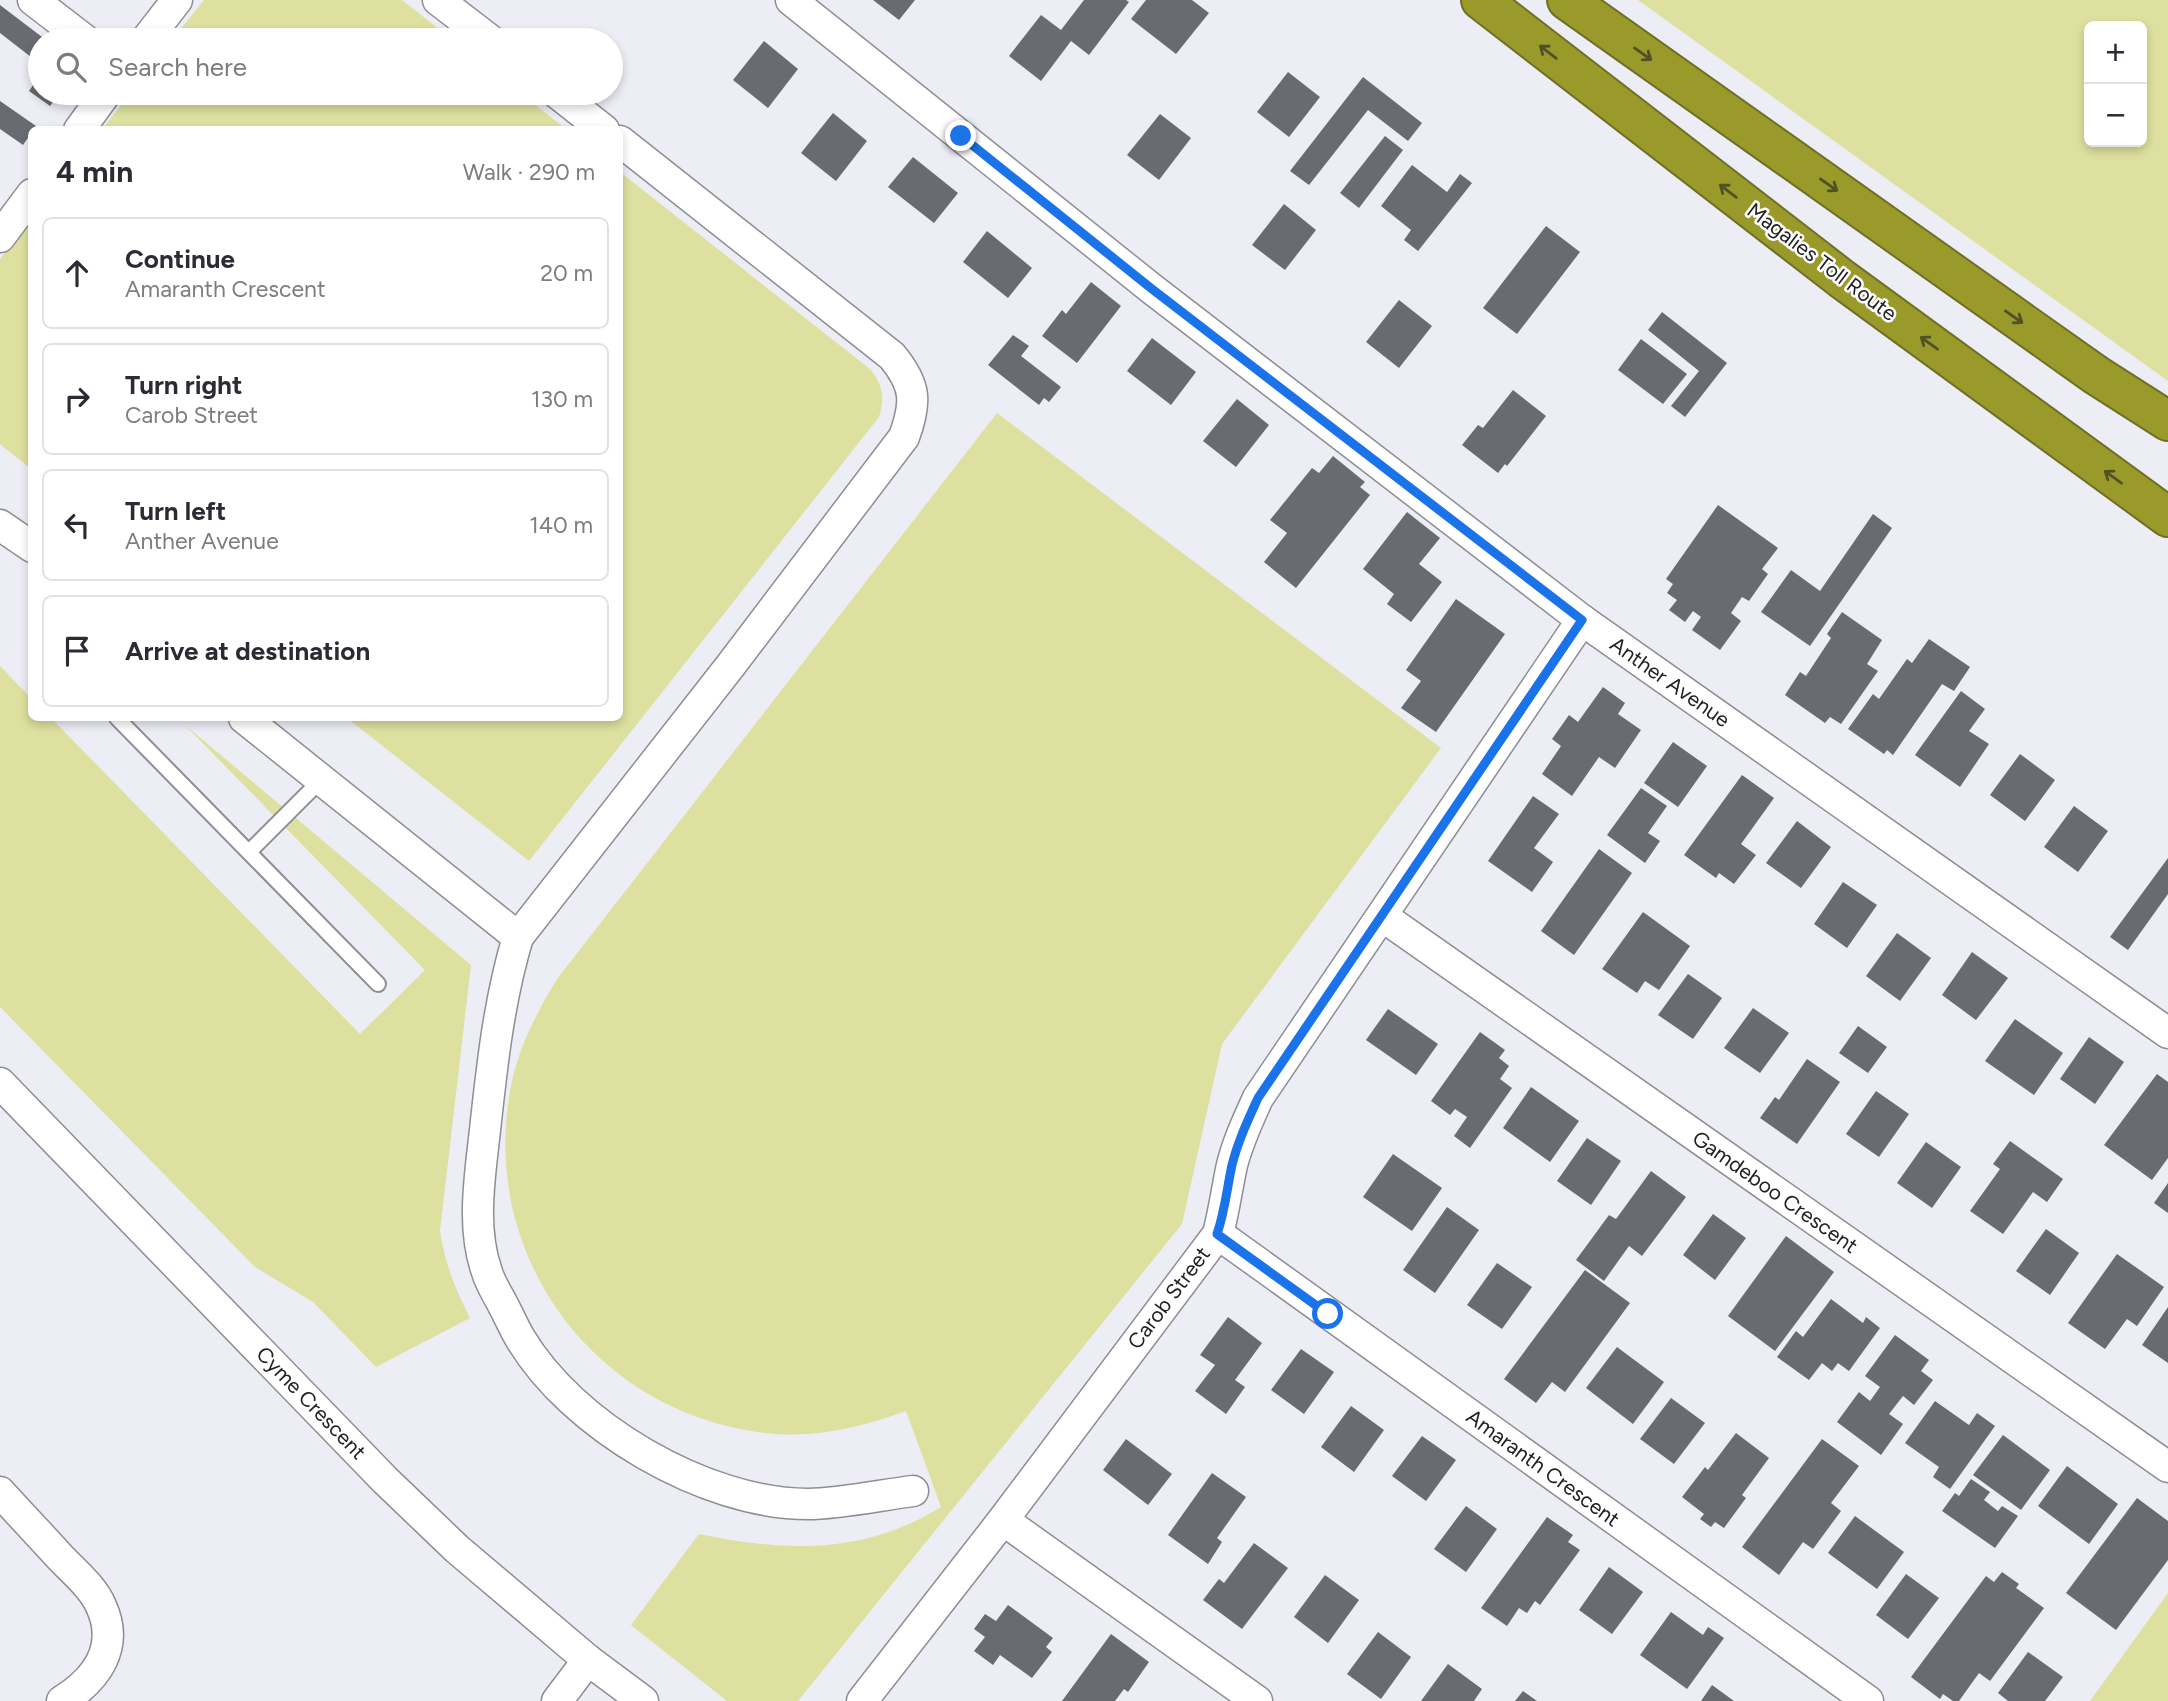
<!DOCTYPE html>
<html lang="en">
<head>
<meta charset="utf-8">
<style>
	body { margin:0; font-family:Figtree,sans-serif; background:#f7f7f7; color:#2b2b33 }
	.controls { position:absolute; right:21px; top:21px; display:grid; overflow:hidden; border-radius:10px; box-shadow:0 4px 10px #0003 }
	.controls button { width:63px; height:63px; display:grid; place-items:center; padding:0; border:0; border-bottom:2px solid #e1e1e2; background:#fff; color:#2b2b33; font:35px sans-serif }
	.stop { position:absolute; width:21px; height:21px; margin:-16px; border:5px solid #1a73e8; border-radius:50%; background:#fff }
	.stop.end { background:#1a73e8; border-color:#fff; box-shadow:0 2px 7px #0008 }
	.list { margin:0; padding:0; list-style:none }
	h2 { display:flex; justify-content:space-between; align-items:center; height:91px; margin:0; padding:0 28px; font-size:30px }
	h2 small { font-size:23px; font-weight:400; color:#7c7c81 }
	.list li { display:grid; grid-template-columns:46px 1fr auto; gap:21px; align-items:center; box-sizing:border-box; height:112px; margin:0 14px 14px; padding:0 14px; border:2px solid #e1e1e2; border-radius:10px }
	.list b { display:block; font-size:26px; white-space:nowrap }
	.list p { margin:0; font-size:23px; white-space:nowrap; color:#7c7c81 }
	.list em { font-size:23px; font-style:normal; color:#7c7c81 }
	.icon { flex:none; width:38px; height:38px; fill:none; stroke:currentColor; stroke-width:2; stroke-linecap:round; stroke-linejoin:round }
	.map { position:relative; flex:none; width:2168px; height:1701px; overflow:hidden }
	.search { position:absolute; background:#fff; box-shadow:0 4px 10px #0003; left:28px; top:28px; width:595px; height:77px; display:flex; align-items:center; gap:18px; box-sizing:border-box; padding:0 24px; border-radius:38px; color:#7c7c81; font-size:26px }
	.panel { position:absolute; background:#fff; box-shadow:0 4px 10px #0003; left:28px; top:126px; width:595px; height:595px; border-radius:10px }
	.map>svg:first-child { display:block }
</style>
</head>
<body>
<div class="map">
<svg width="2168" height="1701" viewBox="0 0 2168 1701">
	<rect width="100%" height="100%" fill="#ededf6"/>
	<g fill="#dee09f" fill-rule="evenodd">
		<polygon points="204,0 402,0 453,40 172,40"/>
		<path d="M 1638,0 L 2168,0 L 2168,381 ZM 2089,26 L 2142,26 L 2142,142 L 2089,142 Z"/>
		<polygon points="131,93 520,93 566,129 102,129"/>
		<path d="M 620,172 L 870,369 C 883,385 885,398 879,417 L 529,861 L 347,718 L 620,718 Z"/>
		<polygon points="31,219 31,469 0,444 0,259"/>
		<path d="M 997,413 L 1441,748 L 1222,1044 L 1182,1224 L 798,1701 L 727,1701 L 631,1625 L 699,1534 C 785,1552 863,1555 941,1507 L 906,1411 C 862,1427 814,1439 766,1433 C 597,1414 480,1259 510,1091 C 517,1050 536,1014 557,979 Z"/>
		<path d="M 0,666 L 31,698 L 32,718 L 51,718 L 360,1034 L 425,970 L 185,725 L 471,965 L 440,1231 C 445,1263 455,1289 470,1318 L 376,1367 L 313,1302 L 255,1267 L 0,1007 Z"/>
		<polygon points="2168,1593 2168,1701 2090,1701"/>
	</g>
	<g fill="#6a6b72">
		<polygon points="873,0 915,0 899,20"/>
		<polygon points="1084,0 1126,0 1129,2 1089,55 1071,41 1041,81 1009,56 1041,15 1061,30"/>
		<polygon points="1146,0 1192,0 1209,13 1176,54 1131,19"/>
		<polygon points="0,5 46,40 40,40 40,64 0,33"/>
		<polygon points="764,41 798,69 768,108 733,80"/>
		<polygon points="1288,72 1320,97 1289,137 1257,112"/>
		<polygon points="40,75 40,93 60,93 50,106 29,91"/>
		<polygon points="1363,77 1422,123 1408,141 1368,110 1309,185 1290,171"/>
		<polygon points="0,101 36,126 23,145 0,129"/>
		<polygon points="833,113 867,141 836,181 801,153"/>
		<polygon points="1160,114 1191,138 1159,180 1127,155"/>
		<polygon points="1385,136 1403,150 1359,208 1340,193"/>
		<polygon points="913,157 958,193 934,223 888,187"/>
		<polygon points="1412,165 1447,192 1460,174 1472,183 1418,251 1404,240 1411,230 1381,206"/>
		<polygon points="1284,204 1316,230 1285,270 1252,245"/>
		<polygon points="1546,226 1580,252 1517,334 1483,308"/>
		<polygon points="987,231 1032,268 1008,298 963,262"/>
		<polygon points="1091,282 1121,306 1077,363 1042,336 1062,310 1066,314"/>
		<polygon points="1399,300 1432,326 1399,368 1366,342"/>
		<polygon points="1662,312 1727,363 1685,417 1671,406 1699,371 1648,330"/>
		<polygon points="1013,335 1029,346 1021,356 1061,387 1049,402 1044,398 1039,405 988,365"/>
		<polygon points="1152,338 1196,372 1171,405 1127,371"/>
		<polygon points="1641,339 1687,374 1663,404 1618,370"/>
		<polygon points="1513,390 1546,416 1507,466 1505,464 1498,473 1462,445 1478,425 1483,428"/>
		<polygon points="1237,399 1269,425 1236,467 1203,441"/>
		<polygon points="1333,456 1365,482 1360,487 1370,495 1296,588 1264,562 1287,533 1270,520 1312,468 1319,473"/>
		<polygon points="1718,505 1778,548 1762,569 1768,574 1749,601 1742,597 1731,613 1741,621 1720,650 1692,630 1701,617 1693,611 1685,622 1669,610 1677,600 1667,593 1673,584 1666,579"/>
		<polygon points="1407,512 1440,538 1419,564 1442,582 1411,622 1387,604 1394,594 1363,569"/>
		<polygon points="1873,514 1892,528 1810,646 1761,612 1791,570 1820,591"/>
		<polygon points="1456,599 1505,634 1436,732 1401,708 1421,681 1406,670"/>
		<polygon points="1842,612 1882,640 1867,664 1878,671 1841,724 1830,717 1825,723 1785,695 1800,672 1806,676 1831,638 1827,634"/>
		<polygon points="1929,639 1970,667 1954,691 1942,684 1893,755 1887,750 1884,754 1848,729 1873,694 1879,699 1907,659 1912,663"/>
		<polygon points="1603,687 1625,703 1618,714 1641,730 1615,768 1599,757 1572,796 1542,774 1561,746 1552,739 1569,715 1578,722"/>
		<polygon points="1961,691 1985,709 1969,731 1989,744 1960,787 1915,755"/>
		<polygon points="1673,742 1707,766 1678,807 1644,783"/>
		<polygon points="2020,754 2055,780 2025,821 1990,795"/>
		<polygon points="1742,775 1774,798 1741,844 1756,855 1734,884 1719,873 1716,878 1684,855"/>
		<polygon points="1641,788 1667,806 1648,833 1660,841 1645,863 1607,835"/>
		<polygon points="1533,796 1559,814 1534,848 1553,862 1532,892 1488,861"/>
		<polygon points="2074,806 2108,831 2078,872 2044,847"/>
		<polygon points="1797,821 1831,847 1801,888 1766,863"/>
		<polygon points="1599,849 1632,873 1574,955 1541,931"/>
		<polygon points="2168,858 2168,894 2128,950 2110,937"/>
		<polygon points="1843,882 1877,905 1847,948 1814,924"/>
		<polygon points="1643,912 1690,946 1659,990 1645,981 1637,993 1602,969"/>
		<polygon points="1897,933 1931,958 1900,1001 1866,976"/>
		<polygon points="1972,952 2008,978 1976,1020 1942,995"/>
		<polygon points="1688,974 1722,998 1693,1039 1658,1015"/>
		<polygon points="1753,1008 1789,1033 1760,1073 1724,1048"/>
		<polygon points="1388,1009 1438,1044 1416,1075 1366,1040"/>
		<polygon points="2015,1019 2063,1053 2034,1095 1985,1061"/>
		<polygon points="1858,1026 1887,1047 1868,1073 1839,1053"/>
		<polygon points="1480,1032 1505,1050 1499,1058 1509,1066 1500,1079 1512,1088 1470,1148 1454,1136 1467,1117 1455,1109 1450,1115 1431,1101"/>
		<polygon points="2089,1037 2124,1062 2095,1104 2060,1079"/>
		<polygon points="1807,1059 1840,1082 1797,1144 1760,1118 1775,1097 1779,1100"/>
		<polygon points="2157,1074 2168,1082 2168,1158 2152,1180 2104,1145"/>
		<polygon points="1531,1087 1579,1121 1550,1162 1503,1128"/>
		<polygon points="1876,1091 1909,1114 1879,1157 1846,1134"/>
		<polygon points="1587,1138 1621,1161 1591,1205 1557,1181"/>
		<polygon points="2010,1141 2063,1179 2047,1202 2033,1192 2003,1234 1970,1211 2000,1169 1993,1164"/>
		<polygon points="1926,1142 1961,1167 1932,1208 1897,1183"/>
		<polygon points="1393,1154 1442,1188 1412,1231 1363,1197"/>
		<polygon points="1651,1171 1686,1197 1642,1256 1629,1246 1604,1281 1576,1260 1609,1215 1616,1219"/>
		<polygon points="2168,1183 2168,1213 2154,1203"/>
		<polygon points="1447,1207 1479,1230 1435,1293 1403,1270"/>
		<polygon points="1713,1214 1746,1238 1715,1280 1683,1255"/>
		<polygon points="2046,1229 2079,1253 2050,1295 2016,1271"/>
		<polygon points="1786,1236 1834,1272 1775,1351 1728,1316"/>
		<polygon points="2117,1254 2164,1287 2137,1326 2127,1319 2105,1349 2068,1323"/>
		<polygon points="1497,1263 1532,1287 1502,1329 1467,1305"/>
		<polygon points="1585,1270 1630,1303 1565,1392 1552,1382 1536,1403 1504,1379"/>
		<polygon points="1831,1299 1863,1323 1866,1317 1880,1328 1849,1371 1838,1363 1832,1371 1822,1363 1809,1380 1777,1357 1796,1331 1803,1337"/>
		<polygon points="2168,1307 2168,1363 2142,1345"/>
		<polygon points="1228,1317 1262,1343 1235,1380 1245,1387 1226,1414 1195,1391 1215,1365 1200,1355"/>
		<polygon points="1895,1335 1929,1360 1921,1371 1933,1380 1914,1405 1903,1396 1889,1414 1903,1424 1881,1455 1837,1422 1859,1392 1870,1401 1880,1387 1865,1376"/>
		<polygon points="1617,1347 1664,1382 1633,1424 1586,1388"/>
		<polygon points="1301,1349 1334,1372 1304,1414 1271,1390"/>
		<polygon points="1671,1398 1705,1423 1674,1464 1640,1439"/>
		<polygon points="1935,1401 1969,1425 1977,1413 1995,1426 1950,1489 1933,1477 1939,1467 1905,1443"/>
		<polygon points="1351,1406 1384,1430 1354,1472 1321,1447"/>
		<polygon points="1736,1433 1769,1458 1742,1495 1746,1498 1724,1528 1715,1522 1711,1527 1700,1519 1704,1514 1682,1497 1705,1467 1708,1470"/>
		<polygon points="2003,1435 2050,1470 2021,1510 1973,1475"/>
		<polygon points="1422,1436 1456,1460 1426,1501 1392,1476"/>
		<polygon points="1126,1439 1172,1474 1148,1505 1103,1470"/>
		<polygon points="1822,1439 1859,1466 1831,1503 1841,1511 1813,1549 1803,1542 1779,1575 1742,1547"/>
		<polygon points="2067,1466 2118,1504 2089,1544 2038,1506"/>
		<polygon points="1212,1473 1246,1497 1217,1538 1222,1542 1208,1564 1168,1535"/>
		<polygon points="1971,1479 1990,1492 1984,1500 1998,1511 2002,1506 2018,1516 1995,1548 1942,1511 1955,1493 1959,1496"/>
		<polygon points="2137,1498 2168,1521 2168,1560 2116,1630 2066,1593"/>
		<polygon points="1466,1506 1497,1529 1466,1572 1434,1549"/>
		<polygon points="1855,1516 1904,1552 1877,1589 1828,1553"/>
		<polygon points="1547,1517 1573,1535 1568,1542 1580,1550 1540,1605 1535,1601 1527,1613 1519,1608 1507,1626 1481,1608"/>
		<polygon points="1254,1543 1288,1568 1242,1629 1203,1600 1219,1579 1224,1583"/>
		<polygon points="1609,1567 1643,1592 1612,1634 1579,1610"/>
		<polygon points="2002,1572 2019,1584 2016,1588 2044,1608 1990,1681 1979,1673 1959,1701 1953,1701 1943,1694 1940,1699 1911,1677 1986,1576 1994,1582"/>
		<polygon points="1906,1574 1939,1598 1908,1639 1876,1615"/>
		<polygon points="1325,1575 1359,1600 1328,1643 1294,1617"/>
		<polygon points="1008,1605 1053,1638 1046,1647 1052,1652 1032,1678 1000,1655 993,1665 974,1651 985,1637 974,1629 985,1614 996,1621"/>
		<polygon points="1671,1612 1703,1635 1708,1627 1724,1638 1687,1689 1640,1655"/>
		<polygon points="1378,1632 1411,1657 1381,1699 1347,1674"/>
		<polygon points="1111,1634 1149,1662 1128,1692 1124,1689 1115,1701 1062,1701"/>
		<polygon points="2028,1652 2063,1677 2045,1701 2008,1701 1998,1693"/>
		<polygon points="1448,1664 1482,1689 1474,1701 1421,1701"/>
		<polygon points="1712,1685 1734,1701 1701,1701"/>
		<polygon points="1523,1691 1537,1701 1515,1701"/>
	</g>
	<g fill="none" stroke-linecap="round" stroke-linejoin="round">
		<g stroke="#8d8d95" stroke-width="18">
			<g id="service">
				<polyline points="117,718 378,984"/>
				<polyline points="249,852 321,780"/>
			</g>
		</g>
		<g stroke="#8d8d95" stroke-width="33">
			<g id="minor">
				<polyline points="33,0 85,40"/>
				<polyline points="438,0 490,40"/>
				<polyline points="791,0 1152,289 1582,620 2168,1033"/>
				<polyline points="146,40 177,0"/>
				<polyline points="557,93 604,130"/>
				<polyline points="79,130 106,93"/>
				<path d="M 620,141 L 892,356 C 916,385 917,402 904,437 L 731,665 L 518,937 C 499,1000 492,1065 485,1130 C 480,1176 471,1227 487,1272 C 490,1283 498,1295 503,1305 C 509,1316 514,1328 520,1338 C 572,1426 705,1504 808,1504 C 839,1504 881,1495 913,1491"/>
				<polyline points="0,237 32,194"/>
				<polyline points="0,525 32,547"/>
				<polyline points="244,718 518,937"/>
				<polyline points="1382,916 2168,1467"/>
				<polyline points="0,1083 385,1480 457,1549 588,1660 643,1701"/>
				<polyline points="1218,1234 1868,1701"/>
				<path d="M 0,1492 C 20,1514 40,1535 59,1556 C 73,1571 93,1587 101,1606 C 120,1647 97,1679 62,1701"/>
				<polyline points="1003,1520 1257,1701"/>
				<polyline points="557,1701 588,1660"/>
				<path d="M 862,1701 L 1003,1520 L 1218,1234 C 1224,1211 1227,1188 1232,1165 C 1238,1141 1248,1120 1258,1098 L 1582,620"/>
			</g>
		</g>
		<g stroke="#6f7027" stroke-width="42">
			<g id="motorway">
				<polyline points="1481,0 1842,279 2168,517"/>
				<polyline points="1567,0 2096,375 2168,421"/>
			</g>
		</g>
		<use href="#service" stroke="#fff" stroke-width="14"/>
		<use href="#minor" stroke="#fff" stroke-width="30"/>
		<use href="#motorway" stroke="#999a29" stroke-width="38"/>
	</g>
	<defs><path id="oneway-shaft" d="M-6 0H5M1.5-3L5.5 0L1.5 3" fill="none" stroke-width="1.6" stroke-linecap="round" stroke-linejoin="round" transform="scale(1.75)"/></defs>
	<g stroke="#515126">
		<use href="#oneway-shaft" transform="translate(1548 52) rotate(-142)"/>
		<use href="#oneway-shaft" transform="translate(1643 54) rotate(35)"/>
		<use href="#oneway-shaft" transform="translate(1829 185) rotate(35)"/>
		<use href="#oneway-shaft" transform="translate(1728 191) rotate(-142)"/>
		<use href="#oneway-shaft" transform="translate(2014 317) rotate(35)"/>
		<use href="#oneway-shaft" transform="translate(1929 343) rotate(-144)"/>
		<use href="#oneway-shaft" transform="translate(2113 477) rotate(-144)"/>
	</g>
	<g fill="none" stroke-linecap="round" stroke-linejoin="round">
		<path stroke="#1a73e8" stroke-width="9" d="M 961,136 L 1152,289 L 1582,620 L 1258,1098 C 1248,1120 1238,1141 1232,1165 C 1227,1188 1225,1211 1217,1234 L 1328,1314"/>
	</g>
	<g text-anchor="middle" stroke-width="5" stroke-linejoin="round" paint-order="stroke">
		<g font-size="21" fill="#212124" stroke="#fff">
			<text transform="translate(1822 262) rotate(37)" y="7">Magalies Toll Route</text>
			<text transform="translate(1670 682) rotate(35)" y="7">Anther Avenue</text>
			<text transform="translate(1775 1192) rotate(35)" y="7">Gamdeboo Crescent</text>
			<text transform="translate(1169 1298) rotate(-53)" y="7">Carob Street</text>
			<text transform="translate(311 1403) rotate(46)" y="7">Cyme Crescent</text>
			<text transform="translate(1543 1468) rotate(36)" y="7">Amaranth Crescent</text>
		</g>
	</g>
</svg>
<div class="controls">
<button>+</button>
<button>−</button>
</div>
<div class="stop" style="left:1328px;top:1314px"></div>
<div class="stop end" style="left:961px;top:136px"></div>
<div class="search"><svg class="icon" aria-label="search" viewBox="0 0 24 24"><circle cx="10" cy="10" r="6"/><path d="M15 15l6 6"/></svg>Search here</div>
<section class="panel">
<h2>4 min<small>Walk · 290 m</small></h2>
<ul class="list">
<li><svg class="icon" aria-label="ahead" viewBox="0 0 24 24"><path d="M12 20V5M6 11l6-6 6 6"/></svg><div><b>Continue</b><p>Amaranth Crescent</p></div><em>20 m</em></li>
<li><svg class="icon" aria-label="right" viewBox="0 0 24 24"><path d="M7 20v-9h11M14 6l5 5-5 5"/></svg><div><b>Turn right</b><p>Carob Street</p></div><em>130 m</em></li>
<li><svg class="icon" aria-label="left" viewBox="0 0 24 24"><path d="M17 20v-9H6M10 6l-5 5 5 5"/></svg><div><b>Turn left</b><p>Anther Avenue</p></div><em>140 m</em></li>
<li><svg class="icon" aria-label="arrive" viewBox="0 0 24 24"><path d="M6 21V4h12l-3 4 3 4H6"/></svg><div><b>Arrive at destination</b></div></li>
</ul>
</section>
</div>
</body>
</html>
